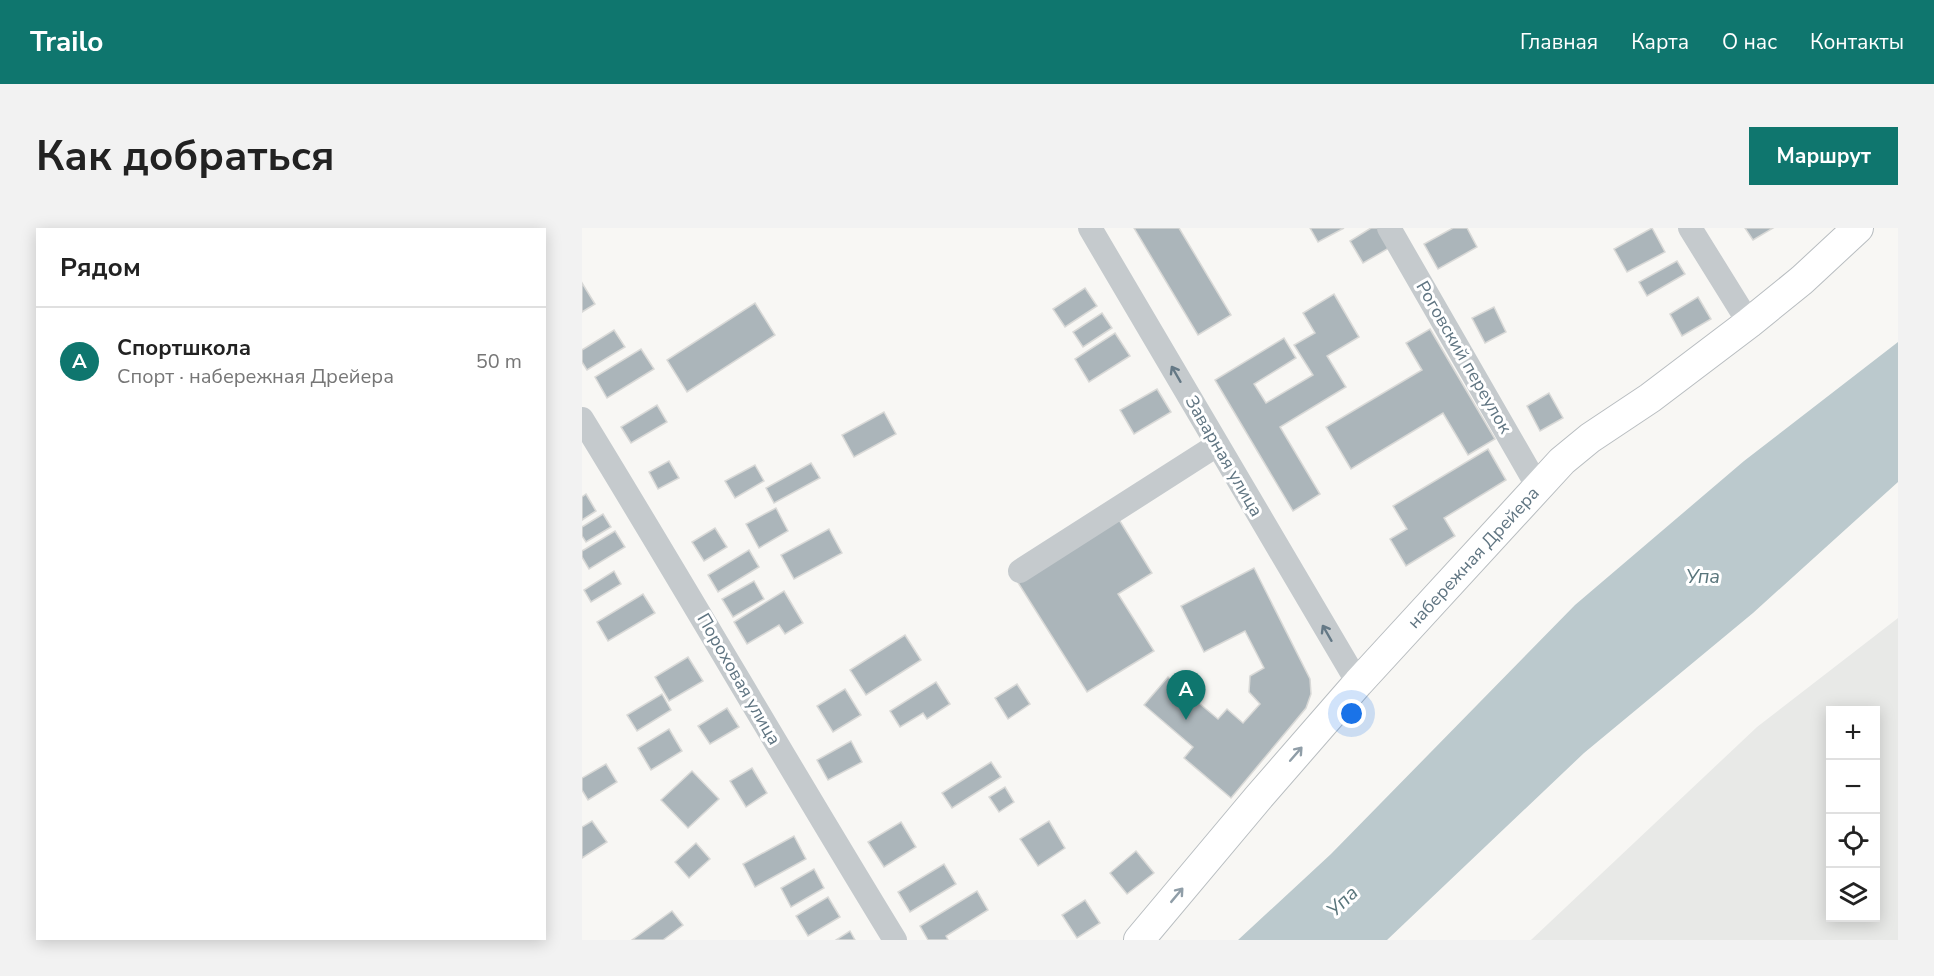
<!DOCTYPE html>
<html lang="ru">
<head>
<meta charset="utf-8">
<style>
	body { margin:0; font-family:"Nunito Sans",sans-serif; background:#f2f2f2; color:#222 }
	.controls { position:absolute; right:18px; bottom:18px; display:grid; overflow:hidden; border-radius:0px; box-shadow:0 3px 15px #0003 }
	.controls button { width:54px; height:54px; display:grid; place-items:center; padding:0; border:0; border-bottom:2px solid #e0e0e0; background:#fff; color:#222; font:30px sans-serif }
	.you { position:absolute; left:770px; top:486px; width:21px; height:21px; margin:-15px; border:4px solid #fff; border-radius:50%; background:#1a73e8; box-shadow:0 0 0 9px #1a73e833 }
	.badge { display:grid; place-items:center; width:39px; height:39px; border-radius:50%; background:#0f766e; color:#fff; font-size:20px; font-weight:700 }
	.pin { position:absolute; translate:-50% -50px; filter:drop-shadow(0 2px 3px #0008) }
	.pin::after { content:''; position:absolute; top:32px; width:21px; height:18px; background:inherit; clip-path:polygon(0 0,100% 0,50% 100%) }
	.list { margin:0; padding:0; list-style:none }
	h2 { display:flex; justify-content:space-between; align-items:center; height:78px; margin:0; padding:0 24px; font-size:26px }
	h2 small { font-size:20px; font-weight:400; color:#767676 }
	.list li { display:grid; grid-template-columns:39px 1fr auto; gap:18px; align-items:center; box-sizing:border-box; height:108px; padding:0 24px; border-top:2px solid #e0e0e0 }
	.list b { display:block; font-size:22px; white-space:nowrap }
	.list p { margin:0; font-size:20px; white-space:nowrap; color:#767676 }
	.list em { font-size:20px; font-style:normal; color:#767676 }
	.icon { flex:none; width:33px; height:33px; fill:none; stroke:currentColor; stroke-width:2; stroke-linecap:round; stroke-linejoin:round }
	.map { position:relative; flex:none; width:1316px; height:712px; overflow:hidden; border-radius:0px }
	header { display:flex; align-items:center; gap:36px; box-sizing:border-box; height:84px; padding:0 30px; background:#0f766e; color:#fff }
	header strong { font-size:28px }
	nav { display:flex; gap:33px; margin-inline-start:auto; font-size:21px }
	.intro { display:flex; align-items:center; justify-content:space-between; box-sizing:border-box; height:144px; padding:0 36px }
	h1 { margin:0; font-size:42px }
	.button { padding:15px 27px; border-radius:0px; background:#0f766e; color:#fff; font-size:21px; font-weight:700 }
	main { display:flex; gap:36px; padding:0 36px }
	aside { flex:1; background:#fff; border-radius:0px; box-shadow:0 3px 15px #0003 }
	.map>svg:first-child { display:block }
</style>
</head>
<body>
<header>
<strong>Trailo</strong>
<nav><a>Главная</a><a>Карта</a><a>О нас</a><a>Контакты</a></nav>
</header>
<div class="intro"><h1>Как добраться</h1><a class="button">Маршрут</a></div>
<main>
<aside>
<h2>Рядом<small></small></h2>
<ul class="list">
<li><span class="badge">A</span><div><b>Спортшкола</b><p>Спорт · набережная Дрейера</p></div><em>50 m</em></li>
</ul>
</aside>
<div class="map">
<svg width="1316" height="712" viewBox="0 0 1316 712">
	<rect width="100%" height="100%" fill="#f8f7f4"/>
	<path fill="#e8e9e7" fill-rule="evenodd" d="M 1316,390 L 1316,712 L 949,712 L 1175,499 ZM 1248,482 L 1294,482 L 1294,690 L 1248,690 Z"/>
	<polygon fill="#bbc9cd" points="1316,114 1316,254 1171,385 1002,525 805,712 656,712 749,626 993,377 1162,233"/>
	<g fill="#abb5ba" stroke="#d9d9d7" stroke-width="1.5">
		<polygon points="552,0 597,0 649,87 616,107"/>
		<polygon points="728,0 762,0 736,14"/>
		<polygon points="789,0 796,0 807,20 781,35 768,13"/>
		<polygon points="871,0 885,0 895,19 856,41 842,16"/>
		<polygon points="1070,0 1083,24 1045,44 1032,21"/>
		<polygon points="1163,0 1191,0 1171,12"/>
		<polygon points="1095,33 1103,46 1065,68 1057,54"/>
		<polygon points="0,55 13,76 0,84"/>
		<polygon points="503,60 515,78 483,99 471,81"/>
		<polygon points="752,66 777,109 745,128 764,159 698,199 738,266 711,283 633,152 702,110 714,130 672,156 684,175 731,147 712,117 733,105 721,85"/>
		<polygon points="1116,69 1129,91 1100,108 1088,86"/>
		<polygon points="173,75 193,107 105,164 85,132"/>
		<polygon points="912,79 924,104 903,115 890,90"/>
		<polygon points="520,85 530,100 501,119 491,104"/>
		<polygon points="848,101 913,211 886,227 861,185 769,241 744,199 840,142 824,115"/>
		<polygon points="32,102 43,119 5,142 0,134 0,122"/>
		<polygon points="533,105 548,128 507,154 493,131"/>
		<polygon points="59,121 72,141 25,170 13,149"/>
		<polygon points="575,161 589,184 552,206 538,182"/>
		<polygon points="967,165 981,190 958,203 945,178"/>
		<polygon points="75,177 85,194 49,215 39,199"/>
		<polygon points="302,184 314,206 272,229 260,207"/>
		<polygon points="906,221 924,252 862,290 873,308 824,338 808,311 825,301 811,278"/>
		<polygon points="87,233 97,250 76,261 67,244"/>
		<polygon points="229,235 238,250 192,275 184,260"/>
		<polygon points="173,237 182,253 153,270 143,253"/>
		<polygon points="4,266 14,283 0,292 0,269"/>
		<polygon points="194,280 206,303 177,320 164,296"/>
		<polygon points="21,286 29,299 4,314 0,308 0,299"/>
		<polygon points="536,290 570,345 536,366 572,423 505,464 435,353"/>
		<polygon points="133,300 145,319 122,333 110,314"/>
		<polygon points="247,301 260,325 212,351 199,327"/>
		<polygon points="33,303 43,319 7,341 0,329 0,323"/>
		<polygon points="167,322 177,339 136,364 126,347"/>
		<polygon points="672,340 728,451 729,466 724,480 649,570 602,530 611,519 562,477 586,449 636,491 645,481 661,495 678,476 667,464 668,448 682,440 663,403 622,424 599,378"/>
		<polygon points="32,343 39,356 9,374 2,362"/>
		<polygon points="172,353 182,371 151,389 140,371"/>
		<polygon points="202,363 221,395 203,406 197,397 165,416 152,394"/>
		<polygon points="61,366 73,385 26,413 15,394"/>
		<polygon points="323,407 339,432 284,467 268,442"/>
		<polygon points="106,429 121,453 87,473 73,449"/>
		<polygon points="354,454 368,476 345,491 341,485 318,499 308,483"/>
		<polygon points="435,456 448,476 426,491 413,470"/>
		<polygon points="263,461 279,487 251,504 235,478"/>
		<polygon points="80,466 89,482 55,503 45,487"/>
		<polygon points="145,480 157,499 128,516 116,498"/>
		<polygon points="87,501 100,523 69,542 56,520"/>
		<polygon points="269,513 280,534 246,552 235,532"/>
		<polygon points="409,534 419,549 370,580 360,565"/>
		<polygon points="24,536 35,554 6,572 0,562 0,550"/>
		<polygon points="170,540 185,565 164,579 148,553"/>
		<polygon points="110,543 137,571 106,600 79,572"/>
		<polygon points="423,559 432,574 417,584 407,569"/>
		<polygon points="10,593 25,614 0,630 0,599"/>
		<polygon points="467,593 483,620 456,638 438,611"/>
		<polygon points="319,594 334,619 302,639 286,614"/>
		<polygon points="212,608 224,631 173,659 161,636"/>
		<polygon points="114,615 128,631 107,650 93,634"/>
		<polygon points="554,623 572,645 545,666 528,645"/>
		<polygon points="362,636 374,656 328,684 316,664"/>
		<polygon points="232,641 242,660 209,679 199,660"/>
		<polygon points="395,663 406,682 364,708 366,712 346,712 338,698"/>
		<polygon points="246,669 258,689 226,708 214,688"/>
		<polygon points="503,672 518,695 495,710 480,687"/>
		<polygon points="90,683 101,697 81,712 50,712"/>
		<polygon points="268,703 273,712 254,712"/>
	</g>
	<g fill="none" stroke-linecap="round" stroke-linejoin="round">
		<g stroke="#b8bdc0" stroke-width="32">
			<g id="major">
				<path id="s1" d="M 557,712 L 676,570 L 776,455 L 980,233 L 1008,210 L 1068,170 L 1167,95 L 1220,52 L 1276,0"/>
			</g>
		</g>
		<g stroke="#c5cacd" stroke-width="24">
			<polyline points="508,0 776,455"/>
			<polyline points="807,0 956,259"/>
			<polyline points="1108,0 1167,95"/>
			<path d="M 0,191 C 106,364 207,539 313,712"/>
			<polyline points="438,343 635,217"/>
		</g>
		<use href="#major" stroke="#fff" stroke-width="30"/>
	</g>
	<defs><path id="oneway-shaft" d="M-6 0H5M1.5-3L5.5 0L1.5 3" fill="none" stroke-width="1.6" stroke-linecap="round" stroke-linejoin="round" transform="scale(1.5)"/></defs>
	<g stroke="#657986">
		<use href="#oneway-shaft" transform="translate(594 146) rotate(-120)"/>
		<use href="#oneway-shaft" transform="translate(745 405) rotate(-120)"/>
	</g>
	<g stroke="#909ea8">
		<use href="#oneway-shaft" transform="translate(714 526) rotate(-49)"/>
		<use href="#oneway-shaft" transform="translate(595 667) rotate(-50)"/>
	</g>
	<g text-anchor="middle" stroke-width="6" stroke-linejoin="round" paint-order="stroke">
		<g font-size="18" fill="#607582" stroke="#fff">
			<text transform="translate(882 129) rotate(60)" y="6">Роговский переулок</text>
			<text transform="translate(642 228) rotate(60)" y="6">Заварная улица</text>
			<text dy="6" stroke="none"><textPath href="#s1" startOffset="508">набережная Дрейера</textPath></text>
			<text transform="translate(157 451) rotate(60)" y="6">Пороховая улица</text>
		</g>
		<g font-size="20" font-style="italic" fill="#5a767c" stroke="#fff">
			<text x="1121" y="355">Упа</text>
			<text transform="translate(760 673) rotate(-44)" y="7">Упа</text>
		</g>
	</g>
</svg>
<div class="controls">
<button>+</button>
<button>−</button>
<button><svg class="icon" aria-label="locate" viewBox="0 0 24 24"><circle cx="12" cy="12" r="6"/><path d="M12 2v4M12 18v4M2 12h4M18 12h4"/></svg></button>
<button><svg class="icon" aria-label="layers" viewBox="0 0 24 24"><path d="M12 4l9 5-9 5-9-5zM3 14l9 5 9-5"/></svg></button>
</div>
<div class="you"></div>
<div class="pin badge" style="left:604px;top:492px">A</div>
</div>
</main>
</body>
</html>
